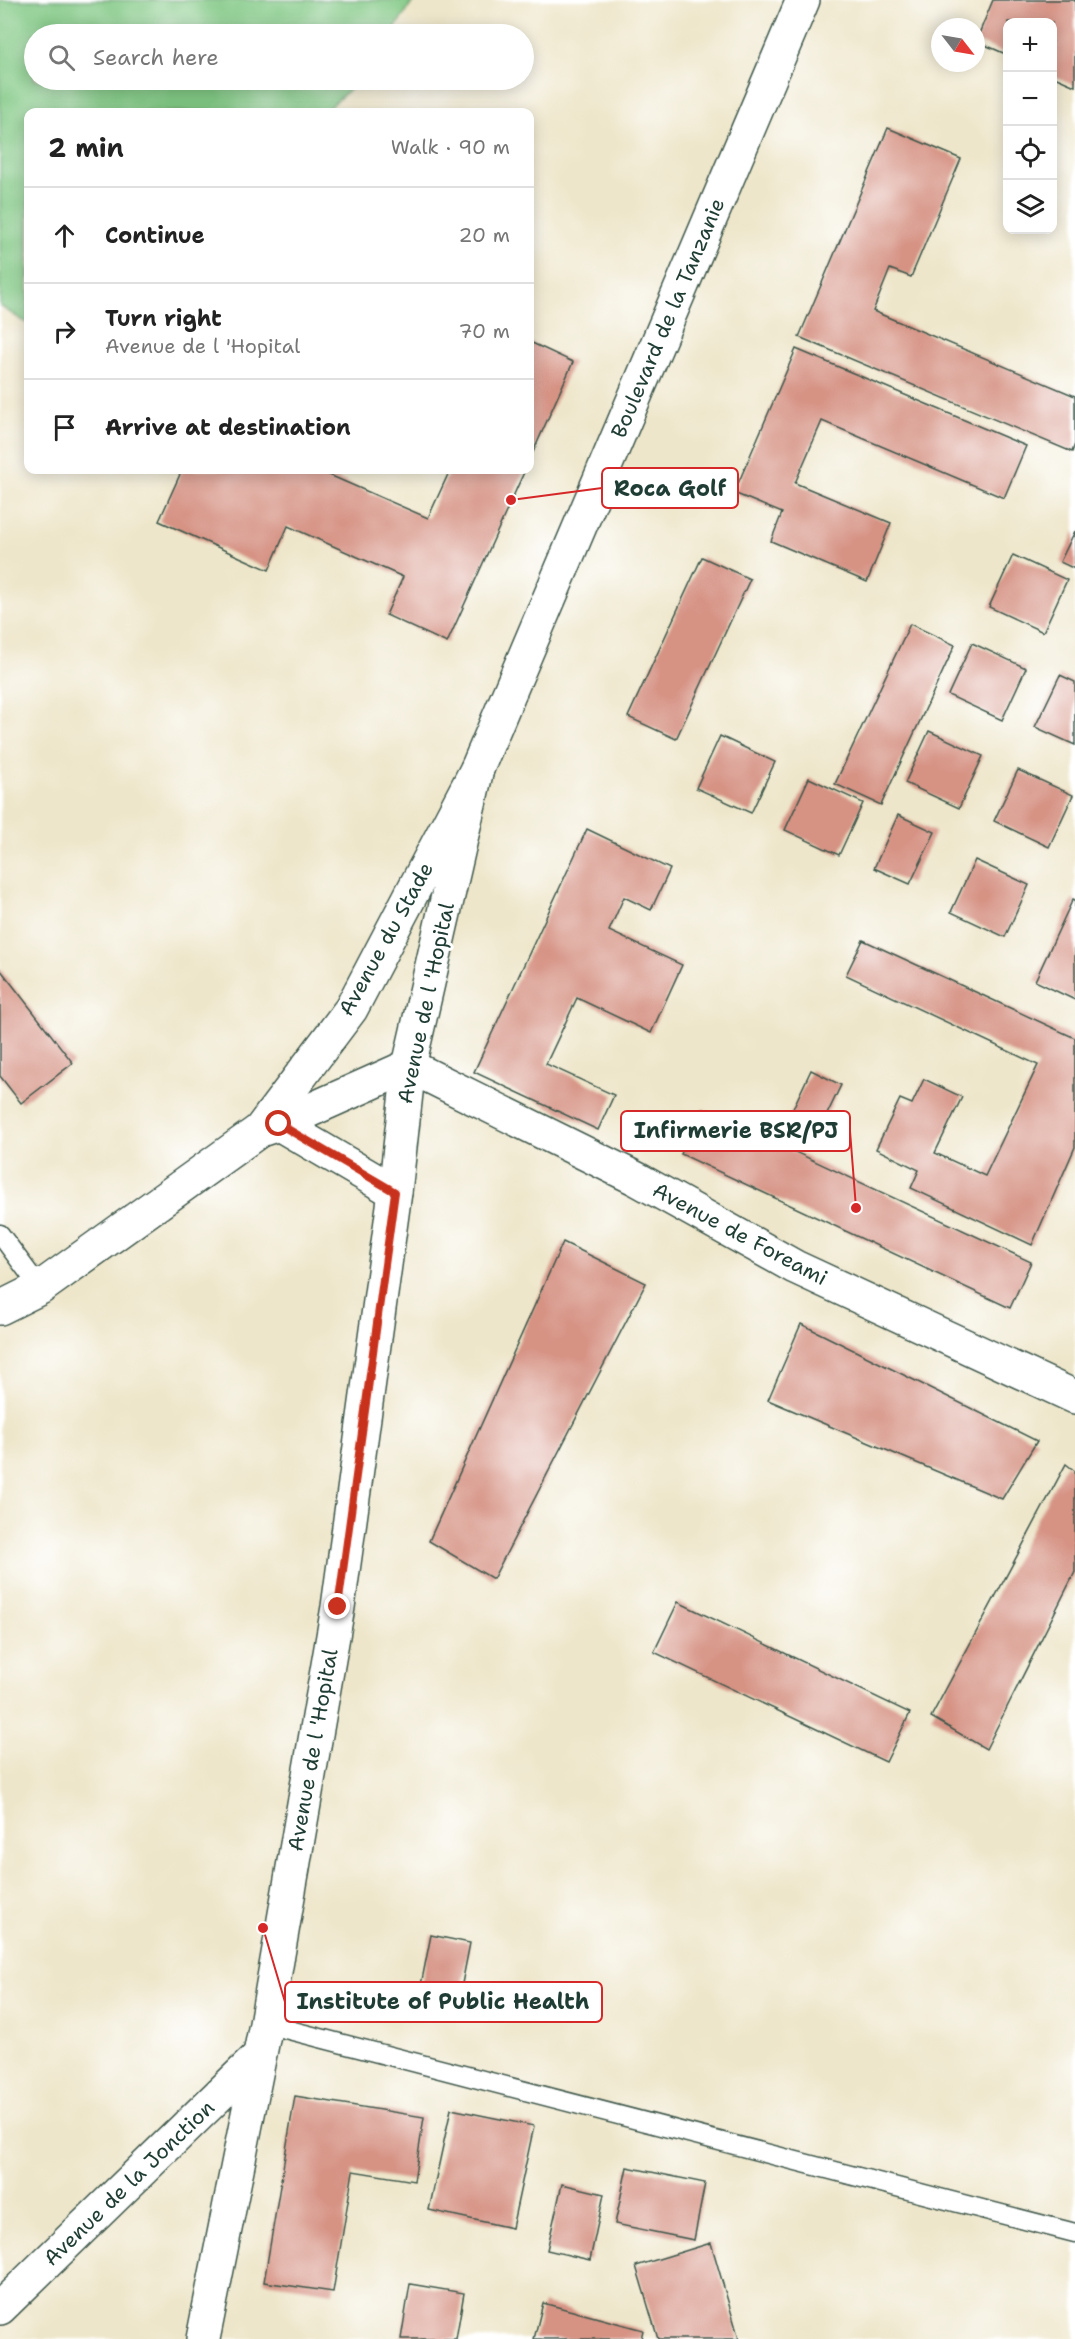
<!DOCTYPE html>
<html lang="en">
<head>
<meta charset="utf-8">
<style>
	body { margin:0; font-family:"Shantell Sans",sans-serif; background:#f2f2f2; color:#222 }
	.controls { position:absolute; right:18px; top:18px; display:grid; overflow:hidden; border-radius:12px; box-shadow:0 3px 15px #0003 }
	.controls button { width:54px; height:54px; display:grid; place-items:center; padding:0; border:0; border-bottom:2px solid #e0e0e0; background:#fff; color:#222; font:30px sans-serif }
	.compass { position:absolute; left:931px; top:18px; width:54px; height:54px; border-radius:50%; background:#fff; box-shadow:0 3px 15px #0003; rotate:121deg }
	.stop { position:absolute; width:18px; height:18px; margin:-14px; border:4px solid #c8321e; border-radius:50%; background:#fff }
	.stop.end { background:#c8321e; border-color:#fff; box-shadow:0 2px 6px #0008 }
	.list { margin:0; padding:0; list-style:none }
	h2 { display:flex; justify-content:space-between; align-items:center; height:78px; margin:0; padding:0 24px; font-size:26px }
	h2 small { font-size:20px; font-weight:400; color:#767676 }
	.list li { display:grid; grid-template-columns:39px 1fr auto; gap:18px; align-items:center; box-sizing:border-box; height:96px; padding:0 24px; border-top:2px solid #e0e0e0 }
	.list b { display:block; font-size:22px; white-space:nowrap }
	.list p { margin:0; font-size:20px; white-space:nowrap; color:#767676 }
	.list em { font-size:20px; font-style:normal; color:#767676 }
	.icon { flex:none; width:33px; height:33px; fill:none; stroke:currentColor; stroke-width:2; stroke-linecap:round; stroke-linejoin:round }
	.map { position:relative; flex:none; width:1075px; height:2339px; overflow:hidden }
	.search { position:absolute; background:#fff; box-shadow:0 3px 15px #0003; left:24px; top:24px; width:510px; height:66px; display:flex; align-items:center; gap:15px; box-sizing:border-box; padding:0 21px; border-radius:33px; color:#767676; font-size:22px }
	.panel { position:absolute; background:#fff; box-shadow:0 3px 15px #0003; left:24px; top:108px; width:510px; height:366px; border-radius:12px }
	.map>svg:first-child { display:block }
</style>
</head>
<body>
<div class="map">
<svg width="1075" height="2339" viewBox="0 0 1075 2339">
	<rect width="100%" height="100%" fill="#fff"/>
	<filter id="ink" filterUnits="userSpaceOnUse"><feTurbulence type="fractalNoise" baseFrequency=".0167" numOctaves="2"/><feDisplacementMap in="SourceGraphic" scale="12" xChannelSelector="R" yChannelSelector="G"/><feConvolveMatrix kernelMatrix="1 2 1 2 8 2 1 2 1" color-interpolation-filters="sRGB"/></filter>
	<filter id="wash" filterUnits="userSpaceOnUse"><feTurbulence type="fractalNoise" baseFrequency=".008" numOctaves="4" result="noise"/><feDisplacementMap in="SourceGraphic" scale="24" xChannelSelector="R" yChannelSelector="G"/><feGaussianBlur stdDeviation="1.35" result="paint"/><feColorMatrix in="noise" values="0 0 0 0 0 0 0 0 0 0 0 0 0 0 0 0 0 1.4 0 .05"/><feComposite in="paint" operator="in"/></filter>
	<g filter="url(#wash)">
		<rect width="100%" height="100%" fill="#eee6ca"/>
		<polygon fill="#80c783" stroke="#50825c" stroke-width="1.5" points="0,0 414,0 391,34 34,34 34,80 360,80 324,112 28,112 28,324 0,306"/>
		<g id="blocks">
			<g fill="#d69384">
				<polygon points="993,0 1075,0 1075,86 1052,76 1052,22 1008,22 1008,55 976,41"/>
				<polygon points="888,128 961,159 911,277 890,269 873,311 1075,396 1075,444 1072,452 799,337"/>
				<polygon points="530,342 573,362 530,459"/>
				<polygon points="796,349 1026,446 1004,498 822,421 795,483 891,523 867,582 771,541 782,513 734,493"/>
				<polygon points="182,470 318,470 428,518 450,470 525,470 447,643 386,615 403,577 288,526 269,570 159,521"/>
				<polygon points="1075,531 1075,569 1060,562"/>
				<polygon points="1013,555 1067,580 1043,632 989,607"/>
				<polygon points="702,557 750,579 676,739 628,717"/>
				<polygon points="910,624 955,645 881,805 835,784"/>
				<polygon points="972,643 1026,668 1002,720 948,695"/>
				<polygon points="1060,675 1075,682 1075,745 1035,727"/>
				<polygon points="929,731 983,756 959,808 905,783"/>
				<polygon points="720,736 775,762 751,813 696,788"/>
				<polygon points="1018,770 1073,795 1049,847 994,821"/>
				<polygon points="809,778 863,803 839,855 785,830"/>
				<polygon points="898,815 935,832 910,884 874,868"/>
				<polygon points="587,829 670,869 651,910 624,897 609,931 682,965 651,1033 577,998 546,1064 614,1095 598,1130 474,1072"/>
				<polygon points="975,860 1029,885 1005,937 951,912"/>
				<polygon points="1073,899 1075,900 1075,1000 1035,981"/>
				<polygon points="863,940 1075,1038 1075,1147 1032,1245 911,1188 919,1170 876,1149 900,1099 912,1104 924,1079 962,1097 935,1153 985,1176 1038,1065 846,975"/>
				<polygon points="0,969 73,1063 21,1103 0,1076"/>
				<polygon points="811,1070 841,1085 819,1131 789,1117"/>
				<polygon points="703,1109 1031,1262 1010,1308 681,1154"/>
				<polygon points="563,1242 646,1283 493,1579 429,1541"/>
				<polygon points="801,1324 1037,1441 1002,1499 768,1400"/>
				<polygon points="1066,1464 1075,1471 1075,1572 986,1749 931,1717"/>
				<polygon points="678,1602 910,1713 886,1762 654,1652"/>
				<polygon points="431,1935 470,1943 458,2004 419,1995"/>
				<polygon points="295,2096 424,2117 414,2181 353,2171 333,2292 264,2282"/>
				<polygon points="451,2109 534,2126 512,2228 429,2210"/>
				<polygon points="627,2167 705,2183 694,2240 615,2224"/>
				<polygon points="562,2184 604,2194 590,2260 547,2250"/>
				<polygon points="711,2243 739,2339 658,2339 636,2266"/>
				<polygon points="410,2284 464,2293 456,2339 401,2339"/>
				<polygon points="543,2303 643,2330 641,2339 534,2339"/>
			</g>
		</g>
	</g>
	<g filter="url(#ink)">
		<use href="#blocks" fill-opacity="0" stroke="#3e564a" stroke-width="1.5"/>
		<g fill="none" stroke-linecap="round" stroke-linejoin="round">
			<g stroke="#3e564a" stroke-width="21">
				<g id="service">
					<polyline points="0,1234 40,1288"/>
					<polyline points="266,2024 1075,2233"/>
				</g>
			</g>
			<g stroke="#3e564a" stroke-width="36">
				<g id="minor">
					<polyline points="409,1066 637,1179 795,1267 1075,1397"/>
					<polyline points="0,2308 257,2058"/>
				</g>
			</g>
			<g stroke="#3e564a" stroke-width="36">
				<g id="tertiary">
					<polyline points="279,1124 395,1192"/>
					<polyline points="260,1130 279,1124 409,1066"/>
					<polyline points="0,1308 40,1288 260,1130 351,1009 477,769 803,0"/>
					<polyline points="203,2339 266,2024 338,1607 395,1192 409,1066 477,769"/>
				</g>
			</g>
			<use href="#service" stroke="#fff" stroke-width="18"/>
			<use href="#minor" stroke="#fff" stroke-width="33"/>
			<use href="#tertiary" stroke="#fff" stroke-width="33"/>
		</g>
	</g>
	<g fill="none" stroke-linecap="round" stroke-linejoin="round" filter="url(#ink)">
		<polyline stroke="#c8321e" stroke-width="8" points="279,1124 395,1192 338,1607"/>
	</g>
	<g text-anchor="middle" stroke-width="6" stroke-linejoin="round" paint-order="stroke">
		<g font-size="21" fill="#1f3d34" stroke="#fff">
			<text transform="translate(668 318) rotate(-67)" y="7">Boulevard de la Tanzanie</text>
			<text transform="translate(386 939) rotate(-61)" y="7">Avenue du Stade</text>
			<text transform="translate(426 1003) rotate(-78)" y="7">Avenue de l 'Hopital</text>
			<text transform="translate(740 1234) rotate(28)" y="7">Avenue de Foreami</text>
			<text transform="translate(313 1750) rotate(-80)" y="7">Avenue de l 'Hopital</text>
			<text transform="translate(129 2183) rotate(-44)" y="7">Avenue de la Jonction</text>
		</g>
	</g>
	<path fill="none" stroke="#d62828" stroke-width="2" d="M511 500L602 488M856 1208L850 1131M263 1928L285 2002"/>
	<g fill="#d62828" stroke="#fff" stroke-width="2">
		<circle cx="511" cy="500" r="6"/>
		<circle cx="856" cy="1208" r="6"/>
		<circle cx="263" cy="1928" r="6"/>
	</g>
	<g fill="#fff" stroke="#d62828" stroke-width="2">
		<rect x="602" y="468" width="136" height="40" rx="6"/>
		<rect x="621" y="1111" width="229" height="40" rx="6"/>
		<rect x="285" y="1982" width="317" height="40" rx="6"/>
	</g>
	<g font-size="22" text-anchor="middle" font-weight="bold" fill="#1f3d34">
		<text x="670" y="496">Roca Golf</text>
		<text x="736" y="1138">Infirmerie BSR/PJ</text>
		<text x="443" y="2009">Institute of Public Health</text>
	</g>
</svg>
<div class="controls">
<button>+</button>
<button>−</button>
<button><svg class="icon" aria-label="locate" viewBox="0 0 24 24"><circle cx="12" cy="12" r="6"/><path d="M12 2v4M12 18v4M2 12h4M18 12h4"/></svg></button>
<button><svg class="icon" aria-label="layers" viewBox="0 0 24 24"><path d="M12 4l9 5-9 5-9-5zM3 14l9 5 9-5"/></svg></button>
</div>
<svg class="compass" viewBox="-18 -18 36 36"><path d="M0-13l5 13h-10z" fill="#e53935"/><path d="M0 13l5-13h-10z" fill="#767676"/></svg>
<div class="stop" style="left:279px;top:1124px"></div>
<div class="stop end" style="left:338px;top:1607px"></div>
<div class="search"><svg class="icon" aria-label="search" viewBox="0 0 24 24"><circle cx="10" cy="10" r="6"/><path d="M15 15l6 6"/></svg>Search here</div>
<section class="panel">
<h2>2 min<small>Walk · 90 m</small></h2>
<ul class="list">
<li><svg class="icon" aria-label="ahead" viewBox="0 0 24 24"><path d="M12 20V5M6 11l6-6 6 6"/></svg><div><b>Continue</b></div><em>20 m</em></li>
<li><svg class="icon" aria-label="right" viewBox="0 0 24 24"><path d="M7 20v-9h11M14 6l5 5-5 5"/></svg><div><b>Turn right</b><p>Avenue de l 'Hopital</p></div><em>70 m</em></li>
<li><svg class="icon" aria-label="arrive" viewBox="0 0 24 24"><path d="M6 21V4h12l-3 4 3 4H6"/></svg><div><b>Arrive at destination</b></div></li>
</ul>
</section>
</div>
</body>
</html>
